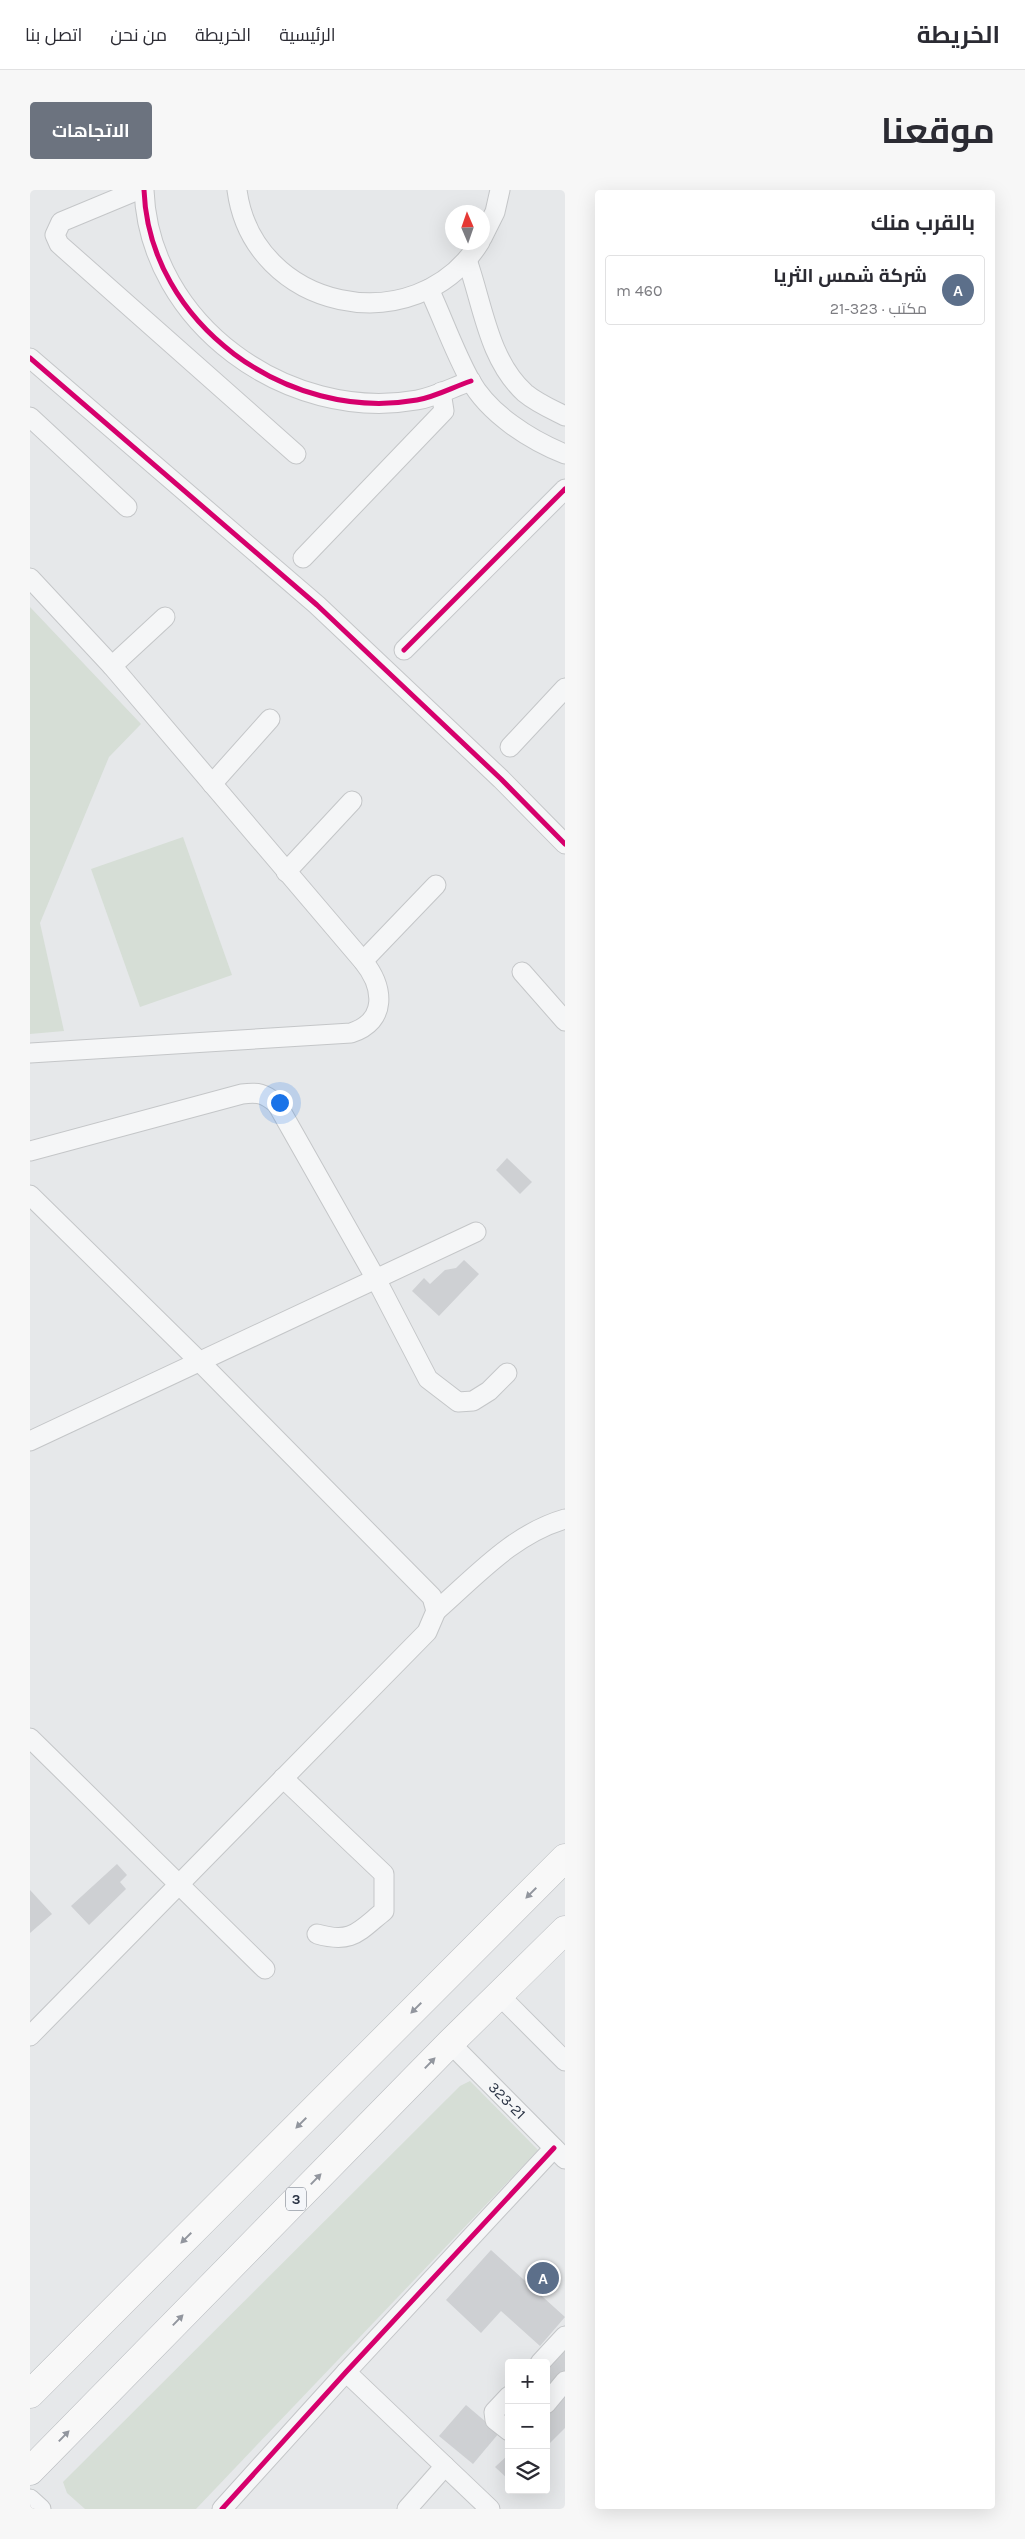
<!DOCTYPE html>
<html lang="ar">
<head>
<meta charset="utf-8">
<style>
	body { margin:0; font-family:Karla,Cairo,sans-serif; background:#f7f7f7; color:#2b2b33; direction:rtl }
	.controls { position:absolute; right:15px; bottom:15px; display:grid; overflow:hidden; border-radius:5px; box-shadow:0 5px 20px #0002 }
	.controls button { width:45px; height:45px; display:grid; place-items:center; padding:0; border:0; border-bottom:1px solid #e1e1e2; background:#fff; color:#2b2b33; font:25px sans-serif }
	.compass { position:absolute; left:415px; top:15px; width:45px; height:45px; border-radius:50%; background:#fff; box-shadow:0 5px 20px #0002; rotate:358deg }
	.you { position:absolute; left:249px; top:912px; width:18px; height:18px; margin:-12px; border:4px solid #fff; border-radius:50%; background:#1a73e8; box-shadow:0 0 0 8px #1a73e833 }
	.badge { display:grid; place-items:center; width:32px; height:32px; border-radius:50%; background:#6c737f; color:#fff; font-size:16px; font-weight:700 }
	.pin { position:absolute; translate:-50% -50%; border:2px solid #fff; box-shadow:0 1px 5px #0006 }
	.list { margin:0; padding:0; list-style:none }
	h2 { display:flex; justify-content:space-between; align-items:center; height:65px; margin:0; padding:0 20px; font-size:21px }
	h2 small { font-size:16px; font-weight:400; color:#7c7c81 }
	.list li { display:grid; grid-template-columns:32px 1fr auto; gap:15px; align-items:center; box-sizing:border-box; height:70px; margin:0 10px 10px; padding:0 10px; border:1px solid #e1e1e2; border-radius:5px }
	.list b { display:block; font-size:19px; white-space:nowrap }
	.list p { margin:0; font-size:16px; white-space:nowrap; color:#7c7c81 }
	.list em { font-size:16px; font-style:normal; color:#7c7c81 }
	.icon { flex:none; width:28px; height:28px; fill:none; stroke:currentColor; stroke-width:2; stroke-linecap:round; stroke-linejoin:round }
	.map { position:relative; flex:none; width:535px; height:2319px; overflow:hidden; direction:ltr; border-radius:5px }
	header { display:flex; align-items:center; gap:30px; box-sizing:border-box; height:70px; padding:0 25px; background:#fff; border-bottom:1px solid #e1e1e2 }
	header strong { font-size:24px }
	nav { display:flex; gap:28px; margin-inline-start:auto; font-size:18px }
	.intro { display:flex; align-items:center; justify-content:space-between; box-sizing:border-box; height:120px; padding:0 30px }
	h1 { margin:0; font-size:35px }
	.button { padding:12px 22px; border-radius:5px; background:#6c737f; color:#fff; font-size:18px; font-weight:700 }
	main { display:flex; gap:30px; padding:0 30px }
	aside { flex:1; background:#fff; border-radius:5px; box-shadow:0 5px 20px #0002 }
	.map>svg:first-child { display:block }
</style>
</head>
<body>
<header>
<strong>الخريطة</strong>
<nav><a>الرئيسية</a><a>الخريطة</a><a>من نحن</a><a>اتصل بنا</a></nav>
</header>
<div class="intro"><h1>موقعنا</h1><a class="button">الاتجاهات</a></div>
<main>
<aside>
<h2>بالقرب منك<small></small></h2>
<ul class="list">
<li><span class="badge" style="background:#5c6f8a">A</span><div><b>شركة شمس الثريا</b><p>مكتب · 323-21</p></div><em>460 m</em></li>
</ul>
</aside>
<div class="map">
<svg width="535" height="2319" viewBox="0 0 535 2319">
	<rect width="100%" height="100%" fill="#e6e8ea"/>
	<g fill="#d6ded6">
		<polygon points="0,417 111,534 79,567 10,733 34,841 0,844"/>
		<polygon points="153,647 202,785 110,817 61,679"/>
		<polygon points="440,1891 508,1960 166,2319 55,2319 37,2303 33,2292 430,1896"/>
	</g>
	<g fill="#ced0d3">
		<polygon points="477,968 502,992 490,1004 466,980"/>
		<polygon points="434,1070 449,1084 409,1126 382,1101 394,1088 400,1094 415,1080 426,1078"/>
		<polygon points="87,1674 97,1685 90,1692 96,1699 59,1735 41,1716"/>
		<polygon points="0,1700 22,1724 0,1743"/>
		<polygon points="461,2060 535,2127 510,2156 471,2121 451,2143 416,2110"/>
		<polygon points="535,2154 535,2183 516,2203 516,2174"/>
		<polygon points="535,2206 535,2238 516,2257 516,2225"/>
		<polygon points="436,2215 469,2243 443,2274 409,2246"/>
		<polygon points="479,2264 479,2290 465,2277"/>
	</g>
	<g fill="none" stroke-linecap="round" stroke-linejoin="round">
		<g stroke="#c4c6c8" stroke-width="21">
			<g id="minor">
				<polyline points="108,0 31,32 25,45 29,54 266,264"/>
				<path d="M 114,0 C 119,134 258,233 387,210 C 405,207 423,197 441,191"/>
				<path d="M 207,0 C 223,120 385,155 450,52"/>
				<polyline points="452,48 465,22 470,0"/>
				<path d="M 437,70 C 453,115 458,169 495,203 C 507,213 521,219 535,226"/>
				<path d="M 399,99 C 413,129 424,161 440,190 C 459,224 500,250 535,264"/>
				<polyline points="0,168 287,415 471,589 535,654"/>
				<polyline points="0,227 97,317"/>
				<polyline points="273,368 414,221 411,202"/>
				<path d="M 0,388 L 82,476 L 333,771 C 354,797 358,831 321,843 L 0,863"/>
				<polyline points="374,460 535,299"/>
				<polyline points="82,476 135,427"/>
				<polyline points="480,557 535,498"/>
				<polyline points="182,594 240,529"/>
				<polyline points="256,682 322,611"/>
				<polyline points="333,771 406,695"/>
				<polyline points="492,782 535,831"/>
				<path d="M 0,961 L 212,904 C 228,902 234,903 247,914 L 346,1089 L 398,1189 L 428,1212 L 443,1211 L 459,1201 L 477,1183"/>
				<polyline points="0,1005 170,1172 402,1407 406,1421 397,1442 0,1846"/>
				<polyline points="0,1251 446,1042"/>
				<path d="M 406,1421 C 446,1386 483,1344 535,1329"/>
				<polyline points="0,1548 235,1779"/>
				<path d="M 253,1588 L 354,1684 L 354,1721 C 328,1742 322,1754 287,1744"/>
				<polyline points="468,1804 535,1871"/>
				<path id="s1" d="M 420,1853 L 535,1969"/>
				<polyline points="510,2173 535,2146"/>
				<polyline points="316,2182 460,2319"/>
				<polyline points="479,2206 464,2222 465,2230 479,2241"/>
				<polyline points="516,2214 535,2191"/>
				<polyline points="0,2309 11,2319"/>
				<polyline points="192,2319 316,2182 524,1958"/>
				<polyline points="377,2319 415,2276"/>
			</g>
		</g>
		<g stroke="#b8bbbf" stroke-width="29">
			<g id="highway">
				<polyline points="0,2204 535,1668"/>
				<polyline points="0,2281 420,1853 535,1740"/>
			</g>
		</g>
		<use href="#minor" stroke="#f5f6f7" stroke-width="19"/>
		<use href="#highway" stroke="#f8f8f8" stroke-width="28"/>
		<g stroke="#f4f6f9" stroke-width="8">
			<g id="cycleway">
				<path d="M 114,0 C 119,134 258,233 387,210 C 405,207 423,197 441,191"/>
				<polyline points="0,168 287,415 471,589 535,654"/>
				<polyline points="374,460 535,299"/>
				<polyline points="192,2319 316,2182 524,1958"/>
			</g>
		</g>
		<use href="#cycleway" stroke="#d6006c" stroke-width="5"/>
	</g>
	<defs><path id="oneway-solid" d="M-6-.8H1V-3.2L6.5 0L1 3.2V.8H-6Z" transform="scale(1.25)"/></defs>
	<g fill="#92969e">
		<use href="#oneway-solid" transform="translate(501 1703) rotate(135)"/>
		<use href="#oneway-solid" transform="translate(386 1818) rotate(135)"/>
		<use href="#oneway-solid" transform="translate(400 1873) rotate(-46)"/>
		<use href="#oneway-solid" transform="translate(271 1933) rotate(135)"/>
		<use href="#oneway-solid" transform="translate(286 1989) rotate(-46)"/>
		<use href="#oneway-solid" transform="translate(156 2048) rotate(135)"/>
		<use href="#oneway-solid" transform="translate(148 2130) rotate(-46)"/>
		<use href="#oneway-solid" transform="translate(34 2246) rotate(-46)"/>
	</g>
	<g text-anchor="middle" stroke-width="4" stroke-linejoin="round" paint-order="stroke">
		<rect fill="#f4f6f9" stroke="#676e7b" stroke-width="1" x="256" y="1997.5" width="20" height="23" rx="4"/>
		<g font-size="14" font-weight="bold" fill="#2b3445">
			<text x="266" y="2014">3</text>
		</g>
		<g font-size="15" fill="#2b3445" stroke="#f4f6f9">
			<text dy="5" stroke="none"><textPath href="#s1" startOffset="81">323-21</textPath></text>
		</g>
	</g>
</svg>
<div class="controls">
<button>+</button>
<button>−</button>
<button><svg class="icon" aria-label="layers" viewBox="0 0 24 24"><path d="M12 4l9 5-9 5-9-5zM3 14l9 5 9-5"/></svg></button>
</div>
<svg class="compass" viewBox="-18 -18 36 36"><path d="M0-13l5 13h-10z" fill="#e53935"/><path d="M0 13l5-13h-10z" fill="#7c7c81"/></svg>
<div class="you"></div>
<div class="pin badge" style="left:513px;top:2088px;background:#5c6f8a">A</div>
</div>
</main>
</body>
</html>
